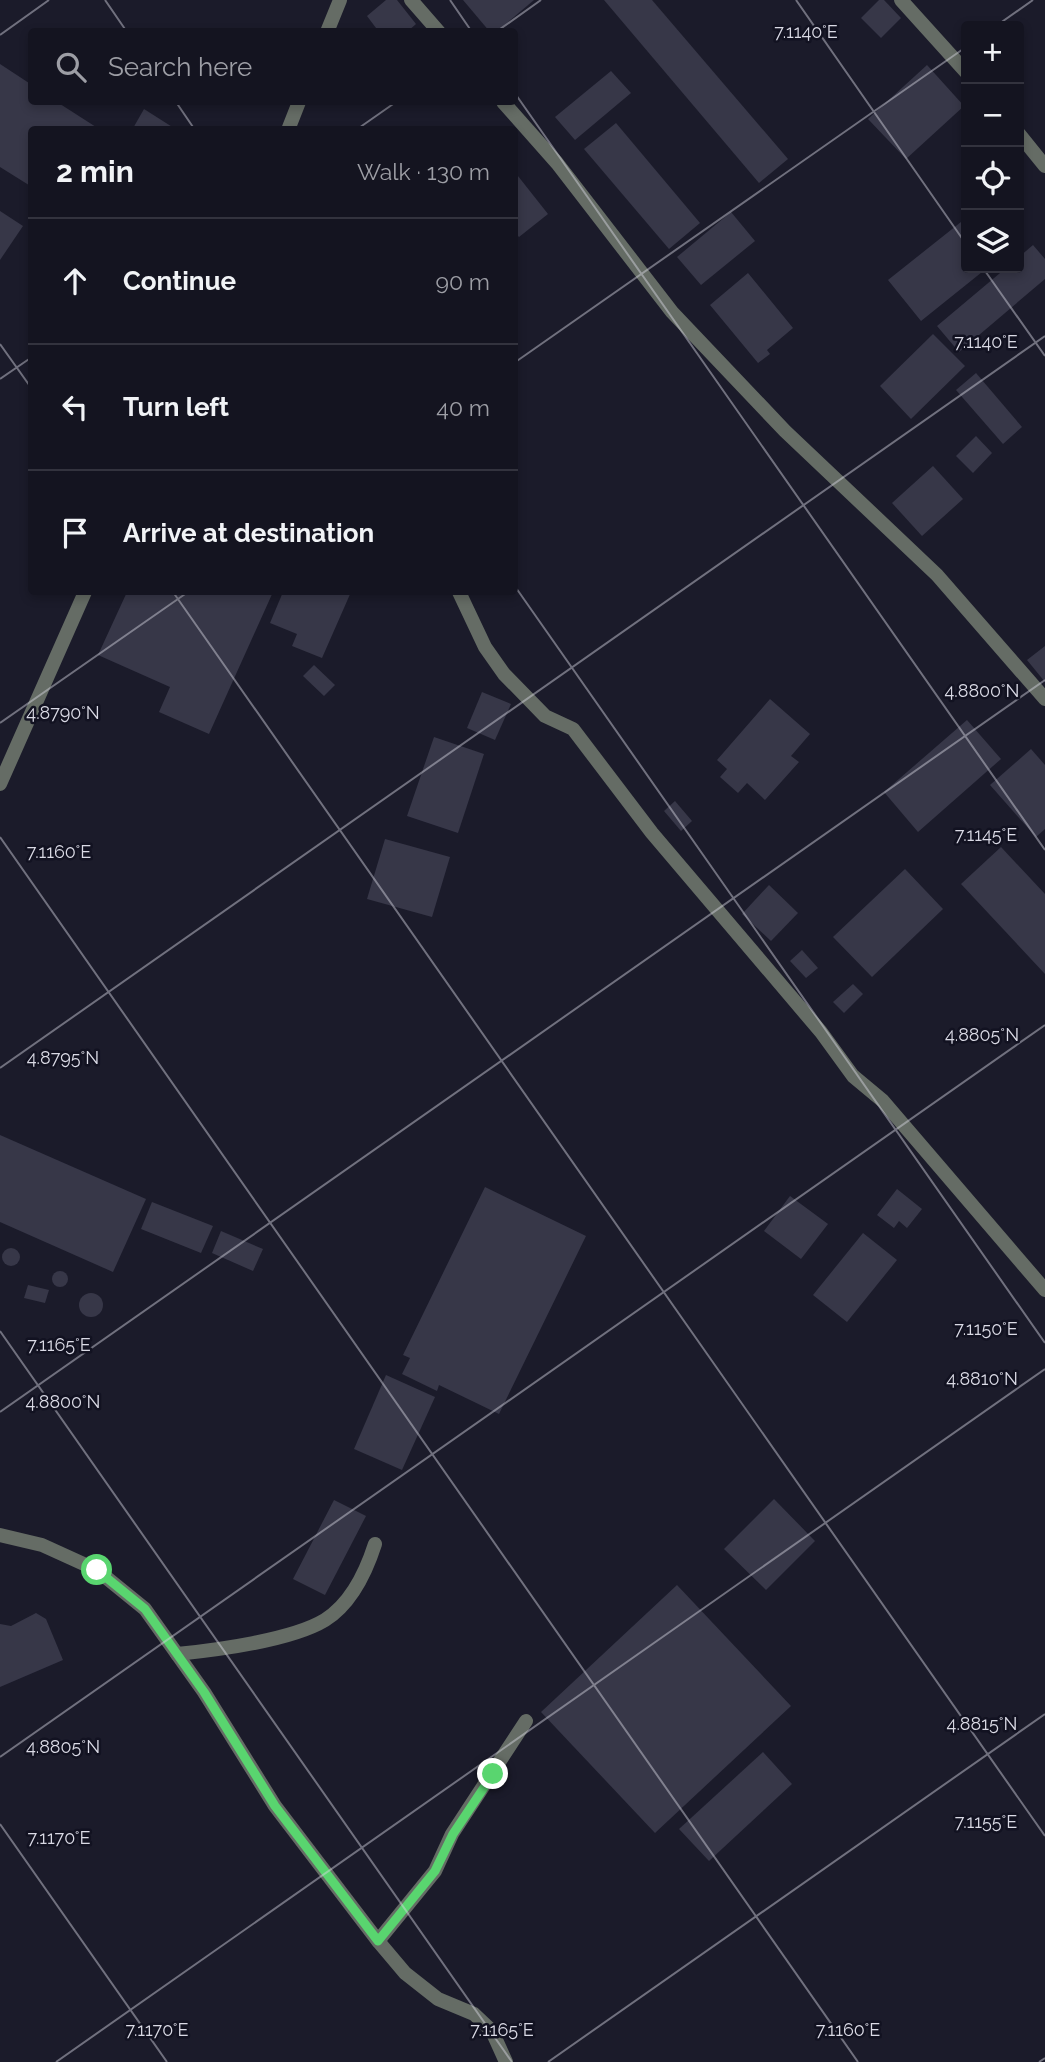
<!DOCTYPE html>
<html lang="en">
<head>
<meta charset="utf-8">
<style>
	body { margin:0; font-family:Raleway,sans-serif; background:#1d1d29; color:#f1f3f6 }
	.controls { position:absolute; right:21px; top:21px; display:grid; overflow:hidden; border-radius:7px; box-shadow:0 4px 10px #0003 }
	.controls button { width:63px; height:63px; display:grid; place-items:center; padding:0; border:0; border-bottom:2px solid #33333e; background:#141420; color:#f1f3f6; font:35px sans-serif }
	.stop { position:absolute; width:21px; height:21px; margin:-16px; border:5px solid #59d56f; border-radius:50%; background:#fff }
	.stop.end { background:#59d56f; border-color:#fff; box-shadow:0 2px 7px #0008 }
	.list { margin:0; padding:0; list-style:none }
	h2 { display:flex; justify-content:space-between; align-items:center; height:91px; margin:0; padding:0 28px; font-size:30px }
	h2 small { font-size:23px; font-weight:400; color:#9d9ea5 }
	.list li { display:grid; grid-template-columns:46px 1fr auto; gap:21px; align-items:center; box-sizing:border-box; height:126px; padding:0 28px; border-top:2px solid #33333e }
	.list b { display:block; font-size:26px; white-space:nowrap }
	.list em { font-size:23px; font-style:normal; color:#9d9ea5 }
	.icon { flex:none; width:38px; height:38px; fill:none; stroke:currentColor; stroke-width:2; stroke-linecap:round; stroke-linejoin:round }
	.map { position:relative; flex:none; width:1045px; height:2062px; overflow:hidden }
	.search { position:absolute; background:#141420; box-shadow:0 4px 10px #0003; left:28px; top:28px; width:490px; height:77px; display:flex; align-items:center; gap:18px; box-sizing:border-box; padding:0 24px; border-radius:7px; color:#9d9ea5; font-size:26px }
	.panel { position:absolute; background:#141420; box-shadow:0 4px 10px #0003; left:28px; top:126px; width:490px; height:469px; border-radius:7px }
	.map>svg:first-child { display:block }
</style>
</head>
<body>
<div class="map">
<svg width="1045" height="2062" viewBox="0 0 1045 2062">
	<rect width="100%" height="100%" fill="#1b1b2a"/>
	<g fill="#373748">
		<polygon points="386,0 397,0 416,24 407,32 379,32 367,16"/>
		<polygon points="463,0 534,0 496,32 490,32"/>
		<polygon points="604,0 652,0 788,159 759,183"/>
		<polygon points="879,0 884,0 901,18 881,38 861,18"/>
		<polygon points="0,64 32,85 32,102 57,102 96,127 32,130 32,187 0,167"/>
		<polygon points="927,65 964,106 906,159 868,119"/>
		<polygon points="611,71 631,93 575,140 555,117"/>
		<polygon points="144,109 177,130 132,130"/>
		<polygon points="616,123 700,223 669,249 584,149"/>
		<polygon points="514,171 548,214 519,237 514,232"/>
		<polygon points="0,211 23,226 0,260"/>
		<polygon points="731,212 755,241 701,285 677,257"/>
		<polygon points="966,218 966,268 987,268 921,321 888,280"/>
		<polygon points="1033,245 1045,259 1045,279 959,352 937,326 1006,268 1019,268 1019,257"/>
		<polygon points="748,273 793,328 767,350 770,354 758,363 710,305"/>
		<polygon points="933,334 965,366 911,419 880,386"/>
		<polygon points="976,373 1022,427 1003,444 956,390"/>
		<polygon points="976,436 992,453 973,473 956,456"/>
		<polygon points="933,466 963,499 922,536 892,503"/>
		<polygon points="127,592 273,592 209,734 159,712 170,687 98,655"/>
		<polygon points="283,592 351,592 322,658 292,646 297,634 270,623"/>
		<polygon points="1045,646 1045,682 1027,660"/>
		<polygon points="314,665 335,685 324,696 303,676"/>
		<polygon points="482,692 511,704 495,740 467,728"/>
		<polygon points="770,699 810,734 791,756 799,762 765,800 747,783 738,793 720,777 727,769 717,760"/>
		<polygon points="967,720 1001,759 918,832 884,792"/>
		<polygon points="434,737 484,754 458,833 407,816"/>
		<polygon points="1031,749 1045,765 1045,829 1036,837 990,785"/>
		<polygon points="675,801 692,821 681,831 664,811"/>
		<polygon points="385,839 450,857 432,917 367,899"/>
		<polygon points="1001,847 1045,894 1045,974 961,884"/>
		<polygon points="905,869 943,909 872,977 833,937"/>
		<polygon points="769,885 798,913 771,941 742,914"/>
		<polygon points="802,950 818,968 806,978 790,961"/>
		<polygon points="853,984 863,994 844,1013 833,1002"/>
		<polygon points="0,1135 146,1199 113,1272 0,1222"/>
		<polygon points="485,1187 586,1236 499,1414 439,1385 437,1391 402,1374 410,1358 403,1355"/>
		<polygon points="897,1189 922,1209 907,1228 899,1221 894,1228 877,1215"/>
		<polygon points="790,1196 828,1224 801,1259 764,1231"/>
		<polygon points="152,1202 213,1226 201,1253 141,1229"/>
		<polygon points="221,1231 263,1249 253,1271 212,1253"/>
		<polygon points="863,1233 897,1260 847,1322 813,1295"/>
		<circle cx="11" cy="1257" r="9"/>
		<circle cx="60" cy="1279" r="8"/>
		<polygon points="28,1285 49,1290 45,1303 24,1298"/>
		<circle cx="91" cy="1305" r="12"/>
		<polygon points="386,1375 435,1397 402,1470 354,1449"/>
		<polygon points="774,1499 815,1541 766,1590 724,1549"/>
		<polygon points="334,1500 366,1516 325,1595 293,1579"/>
		<polygon points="677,1585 791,1706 655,1833 541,1712"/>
		<polygon points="36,1613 46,1619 63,1660 0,1687 0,1624 11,1626"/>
		<polygon points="763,1752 792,1784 709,1861 679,1829"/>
	</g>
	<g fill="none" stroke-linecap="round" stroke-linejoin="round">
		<g stroke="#656c65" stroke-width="14">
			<polyline points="411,0 439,32"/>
			<polyline points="901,0 966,72"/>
			<polyline points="327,32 340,0"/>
			<polyline points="503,102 557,163 672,312 785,431 937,575 1045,699"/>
			<polyline points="288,130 299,102"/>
			<polyline points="1019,134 1045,166"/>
			<polyline points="459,592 485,647 504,674 545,716 573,729 652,833 821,1032 853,1076 883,1101 1045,1290"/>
			<polyline points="0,784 85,592"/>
			<polyline points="0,1535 42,1545 97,1570 145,1609 204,1692 275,1806 378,1941 405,1973 438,1999 474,2014 492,2031 506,2062"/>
			<path d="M 177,1654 C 216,1650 292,1640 325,1620 C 352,1603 366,1572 375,1544"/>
			<polyline points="378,1941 435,1871 452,1834 526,1721"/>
		</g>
	</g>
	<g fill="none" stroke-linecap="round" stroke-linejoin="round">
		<polyline stroke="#59d56f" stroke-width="9" points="97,1570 145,1609 204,1692 275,1806 378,1941 435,1871 453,1834 493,1774"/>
	</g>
	<path fill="none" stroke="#dadae5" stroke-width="2" stroke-opacity="0.45" d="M 105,0 L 127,32M 450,0 L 472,32M 796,0 L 966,244M 996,26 L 1033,0M 496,32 L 541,0M 0,35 L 49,0M 514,92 L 1045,850M 176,102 L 195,130M 356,130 L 396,102M 983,268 L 1045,356M 0,344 L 32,389M 514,363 L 966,47M 0,379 L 32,357M 514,585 L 1045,1343M 173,592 L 1045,1836M 0,723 L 188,592M 0,837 L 858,2062M 0,1068 L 1045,336M 0,1331 L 512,2062M 0,1412 L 1045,680M 0,1757 L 1045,1025M 0,1824 L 167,2062M 56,2062 L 1045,1369M 548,2062 L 1045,1714M 1039,2062 L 1045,2058"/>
	<g font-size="18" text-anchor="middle" fill="#dadae5" stroke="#121221" stroke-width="5" stroke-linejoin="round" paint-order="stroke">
		<text x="806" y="38">7.1140°E</text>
		<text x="986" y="348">7.1140°E</text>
		<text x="982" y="697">4.8800°N</text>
		<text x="63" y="719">4.8790°N</text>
		<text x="986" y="841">7.1145°E</text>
		<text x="59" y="858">7.1160°E</text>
		<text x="982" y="1041">4.8805°N</text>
		<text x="63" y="1064">4.8795°N</text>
		<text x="986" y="1335">7.1150°E</text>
		<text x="59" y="1351">7.1165°E</text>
		<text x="982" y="1385">4.8810°N</text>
		<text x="63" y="1408">4.8800°N</text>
		<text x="982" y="1730">4.8815°N</text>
		<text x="63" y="1753">4.8805°N</text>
		<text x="986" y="1828">7.1155°E</text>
		<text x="59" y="1844">7.1170°E</text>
		<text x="157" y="2036">7.1170°E</text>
		<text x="502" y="2036">7.1165°E</text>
		<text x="848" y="2036">7.1160°E</text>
	</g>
</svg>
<div class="controls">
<button>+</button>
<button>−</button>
<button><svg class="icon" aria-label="locate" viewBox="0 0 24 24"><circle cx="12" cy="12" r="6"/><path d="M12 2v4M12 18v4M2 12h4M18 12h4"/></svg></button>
<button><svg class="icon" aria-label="layers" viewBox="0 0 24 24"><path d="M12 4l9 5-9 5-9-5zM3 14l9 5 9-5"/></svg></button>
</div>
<div class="stop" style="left:97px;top:1570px"></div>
<div class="stop end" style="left:493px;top:1774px"></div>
<div class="search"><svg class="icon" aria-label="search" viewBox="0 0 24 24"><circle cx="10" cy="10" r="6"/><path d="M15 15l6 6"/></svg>Search here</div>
<section class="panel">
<h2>2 min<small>Walk · 130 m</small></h2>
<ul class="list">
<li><svg class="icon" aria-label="ahead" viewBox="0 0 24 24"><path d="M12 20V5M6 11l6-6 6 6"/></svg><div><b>Continue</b></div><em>90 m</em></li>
<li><svg class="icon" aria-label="left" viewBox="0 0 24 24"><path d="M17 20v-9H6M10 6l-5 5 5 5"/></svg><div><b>Turn left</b></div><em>40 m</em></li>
<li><svg class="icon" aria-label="arrive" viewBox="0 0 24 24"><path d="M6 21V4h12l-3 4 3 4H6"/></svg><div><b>Arrive at destination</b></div></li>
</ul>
</section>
</div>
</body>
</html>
